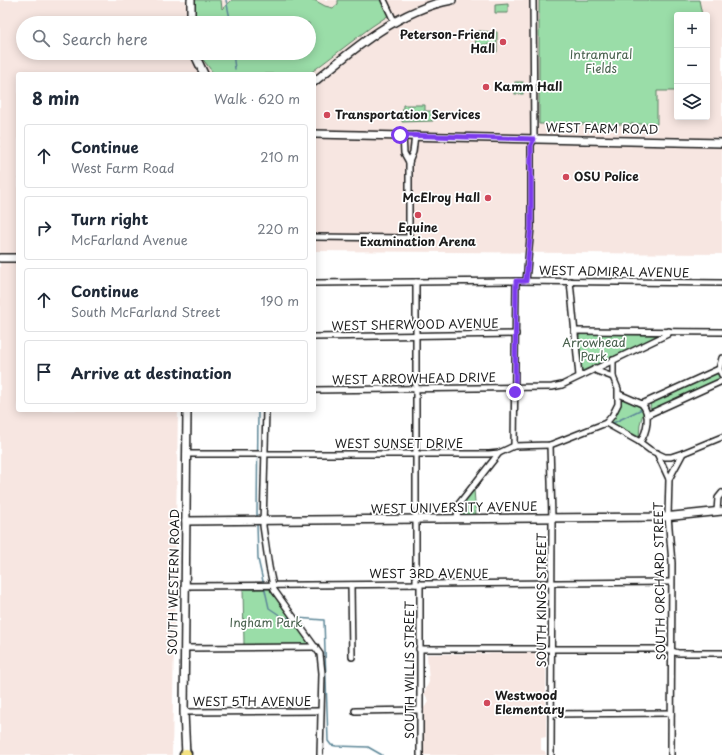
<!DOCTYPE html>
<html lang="en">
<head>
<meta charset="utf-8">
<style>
	body { margin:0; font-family:"Playpen Sans",sans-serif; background:#f6f6f7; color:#1f2937 }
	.controls { position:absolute; right:12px; top:12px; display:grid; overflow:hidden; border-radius:4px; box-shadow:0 2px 10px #0003 }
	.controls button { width:36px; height:36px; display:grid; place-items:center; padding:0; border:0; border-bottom:1px solid #e0e1e3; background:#fff; color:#1f2937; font:20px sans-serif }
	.stop { position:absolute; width:12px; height:12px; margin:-9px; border:3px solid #7c3aed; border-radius:50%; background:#fff }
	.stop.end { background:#7c3aed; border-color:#fff; box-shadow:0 1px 4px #0008 }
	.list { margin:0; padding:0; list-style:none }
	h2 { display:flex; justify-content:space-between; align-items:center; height:52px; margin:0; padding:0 16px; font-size:17px }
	h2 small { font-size:13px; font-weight:400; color:#747a83 }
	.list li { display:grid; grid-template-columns:26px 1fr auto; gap:12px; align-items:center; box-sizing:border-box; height:64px; margin:0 8px 8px; padding:0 8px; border:1px solid #e0e1e3; border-radius:4px }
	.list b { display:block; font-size:15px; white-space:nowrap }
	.list p { margin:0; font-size:13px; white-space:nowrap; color:#747a83 }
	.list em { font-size:13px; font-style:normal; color:#747a83 }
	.icon { flex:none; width:22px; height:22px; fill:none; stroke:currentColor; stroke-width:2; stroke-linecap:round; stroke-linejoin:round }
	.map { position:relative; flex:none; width:722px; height:755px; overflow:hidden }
	.search { position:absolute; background:#fff; box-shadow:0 2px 10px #0003; left:16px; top:16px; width:300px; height:44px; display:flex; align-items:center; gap:10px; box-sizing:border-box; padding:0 14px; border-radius:22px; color:#747a83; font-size:15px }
	.panel { position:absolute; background:#fff; box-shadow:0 2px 10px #0003; left:16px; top:72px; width:300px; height:340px; border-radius:4px }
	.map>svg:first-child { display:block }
</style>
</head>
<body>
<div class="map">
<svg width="722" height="755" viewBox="0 0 722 755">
	<rect width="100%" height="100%" fill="#fff"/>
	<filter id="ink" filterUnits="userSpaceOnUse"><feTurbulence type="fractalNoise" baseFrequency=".025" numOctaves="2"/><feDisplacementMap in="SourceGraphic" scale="8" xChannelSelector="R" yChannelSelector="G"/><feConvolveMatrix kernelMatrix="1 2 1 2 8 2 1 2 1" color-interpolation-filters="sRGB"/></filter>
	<g filter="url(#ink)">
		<g fill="#f7e6e1" fill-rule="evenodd">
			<path d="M 0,0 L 722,0 L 722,254 L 314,251 L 314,74 L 18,74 L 18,410 L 178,410 L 172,755 L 0,755 ZM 677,15 L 707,15 L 707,117 L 677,117 ZM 23,23 L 309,23 L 309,53 L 23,53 Z"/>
			<polygon points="546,653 546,737 541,738 541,750 545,751 546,755 424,755 424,708 429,701 424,693 429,682 427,654"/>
		</g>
		<g fill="#9adda8" stroke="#5b7c62">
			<polygon points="195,0 221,0 222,9 232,0 314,0 325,6 333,8 338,4 338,0 381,0 389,15 371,27 309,74 214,74 198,53 309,53 309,23 195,23"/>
			<polygon points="539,0 699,0 702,15 677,15 677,91 657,91 657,124 539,124"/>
			<polygon points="508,4 508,13 495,13 495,5"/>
			<polygon points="479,31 497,32 497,52 491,52 491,44 482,45 481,53 475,53 476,32"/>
			<rect x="515" y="82" width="8" height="12"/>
			<polygon points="403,105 425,105 425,111 431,111 433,121 402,122"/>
			<polygon points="581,334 657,335 659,336 582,371 576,340"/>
			<polygon points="715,373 719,374 719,380 653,410 650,408 651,402"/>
			<polygon points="620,397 637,404 644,410 640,424 639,437 611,422"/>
			<polygon points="474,489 476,515 462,514 461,504"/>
			<polygon points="243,589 269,589 310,645 244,645"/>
		</g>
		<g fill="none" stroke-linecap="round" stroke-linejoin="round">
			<g stroke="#5d8798" stroke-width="1.5">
				<polyline points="226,0 231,23"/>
				<polyline points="233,53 235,69"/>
				<polyline points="611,424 644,408"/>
				<polyline points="257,517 258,410"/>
				<polyline points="257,523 258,559 269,608 284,618 292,618"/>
				<polyline points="296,618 324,620 328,741 331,745 336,746 368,747 382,755"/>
			</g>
			<g stroke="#1c1c1c" stroke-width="8">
				<g id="street">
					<polyline points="384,0 394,21"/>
					<polyline points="403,135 404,153 409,162"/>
					<polyline points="314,237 409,238 409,162 413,152 415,135"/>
					<polyline points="526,281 531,227 531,145 534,139 533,0"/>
					<polyline points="570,281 579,376"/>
					<polyline points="416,282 416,584"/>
					<polyline points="314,283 516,281 722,283"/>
					<polyline points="574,331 722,332"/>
					<polyline points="314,337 516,334"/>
					<polyline points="722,358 719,369 722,375"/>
					<polyline points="595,368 597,371 613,377"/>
					<polyline points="314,390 552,387 562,385 668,334 669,331"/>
					<polyline points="619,394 642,404 719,369"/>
					<polyline points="266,410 263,526 269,567 274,590 320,654 322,673 320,755"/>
					<polyline points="647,415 722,381"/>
					<polyline points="606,423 612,416 618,404 618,389 613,377 613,360"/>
					<path d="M 640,442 C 647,432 651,414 642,404"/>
					<polyline points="550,445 552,518 551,755"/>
					<polyline points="514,446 516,281"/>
					<polyline points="657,453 669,479"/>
					<polyline points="186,454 489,454 499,453 514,446 550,445 606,423 638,441 650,450 665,457 671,457 683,453"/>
					<polyline points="717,511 718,498 722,493"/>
					<polyline points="457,519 458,505 499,453"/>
					<polyline points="351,585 352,657"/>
					<polyline points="186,586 671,582"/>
					<polyline points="185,648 316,647"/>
					<polyline points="419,649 665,649 678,653 722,653"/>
					<polyline points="355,711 420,710"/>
					<polyline points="184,712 320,711"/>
					<polyline points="551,714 671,713"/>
					<polyline points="420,755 420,584"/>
					<polyline points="671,755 672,563 668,516 669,479 683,453 722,437"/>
				</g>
			</g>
			<g stroke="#1c1c1c" stroke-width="10">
				<g id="secondary">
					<polyline points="191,23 191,0"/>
					<polyline points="194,53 204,74"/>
					<path d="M 314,82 C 353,49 400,9 452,0"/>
					<polyline points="314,134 722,143"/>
					<polyline points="0,258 18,258"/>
					<polyline points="186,521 664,517 722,511"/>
					<polyline points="186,755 184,712 187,410"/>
				</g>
			</g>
			<g stroke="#1c1c1c" stroke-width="13">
				<polyline id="highway" points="185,755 186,754"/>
			</g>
			<use href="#street" stroke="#fff" stroke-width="5"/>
			<use href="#secondary" stroke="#fff" stroke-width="7"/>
			<use href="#highway" stroke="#f5e381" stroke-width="10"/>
		</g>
	</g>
	<g fill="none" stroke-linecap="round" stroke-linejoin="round" filter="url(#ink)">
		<polyline stroke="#7c3aed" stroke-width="5" points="400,135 534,139 531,145 531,227 526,281 516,281 515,392"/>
	</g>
	<g fill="#d1495b" stroke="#fff" stroke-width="1.5">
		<circle cx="503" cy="42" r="4"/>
		<circle cx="486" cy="87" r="4"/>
		<circle cx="327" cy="115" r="4"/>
		<circle cx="566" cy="177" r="4"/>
		<circle cx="488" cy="198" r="4"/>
		<circle cx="418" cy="215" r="4"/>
		<circle cx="487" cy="703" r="4"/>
	</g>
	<g text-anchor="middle" stroke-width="3.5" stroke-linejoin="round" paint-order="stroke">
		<g font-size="12" font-weight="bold" fill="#1c1c1c" stroke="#fff" text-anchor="start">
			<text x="495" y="39" text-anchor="end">Peterson-Friend<tspan x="495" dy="14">Hall</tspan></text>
			<text x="494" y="91">Kamm Hall</text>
			<text x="335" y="119">Transportation Services</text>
			<text x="574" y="181">OSU Police</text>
			<text x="480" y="202" text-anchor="end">McElroy Hall</text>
			<text x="418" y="232" text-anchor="middle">Equine<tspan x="418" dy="14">Examination Arena</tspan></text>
			<text x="495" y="700">Westwood<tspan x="495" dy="14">Elementary</tspan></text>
		</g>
		<g font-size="12" fill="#48604d" stroke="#fff">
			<text x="601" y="59">Intramural<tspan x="601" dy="14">Fields</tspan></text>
			<text x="594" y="347">Arrowhead<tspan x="594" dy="14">Park</tspan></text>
			<text x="266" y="627">Ingham Park</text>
		</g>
		<g font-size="12" fill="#1c1c1c" stroke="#fff">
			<text transform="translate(602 129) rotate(1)" y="4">WEST FARM ROAD</text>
			<text transform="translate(614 272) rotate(1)" y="4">WEST ADMIRAL AVENUE</text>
			<text transform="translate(415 325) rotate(-1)" y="4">WEST SHERWOOD AVENUE</text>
			<text transform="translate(414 379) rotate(-1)" y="4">WEST ARROWHEAD DRIVE</text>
			<text x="399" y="448">WEST SUNSET DRIVE</text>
			<text transform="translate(454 508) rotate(-1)" y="4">WEST UNIVERSITY AVENUE</text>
			<text x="429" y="578">WEST 3RD AVENUE</text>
			<text transform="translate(660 581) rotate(-91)" y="4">SOUTH ORCHARD STREET</text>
			<text transform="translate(174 582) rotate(-89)" y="4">SOUTH WESTERN ROAD</text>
			<text transform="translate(542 600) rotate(-90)" y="4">SOUTH KINGS STREET</text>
			<text transform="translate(410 670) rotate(-90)" y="4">SOUTH WILLIS STREET</text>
			<text x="252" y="706">WEST 5TH AVENUE</text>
		</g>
	</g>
</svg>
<div class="controls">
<button>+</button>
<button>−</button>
<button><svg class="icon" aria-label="layers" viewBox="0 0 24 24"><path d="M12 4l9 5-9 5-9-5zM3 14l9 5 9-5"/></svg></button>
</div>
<div class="stop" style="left:400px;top:135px"></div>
<div class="stop end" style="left:515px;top:392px"></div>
<div class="search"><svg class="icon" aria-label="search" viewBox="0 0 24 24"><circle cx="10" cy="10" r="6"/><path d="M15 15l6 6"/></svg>Search here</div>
<section class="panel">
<h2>8 min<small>Walk · 620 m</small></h2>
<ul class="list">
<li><svg class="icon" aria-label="ahead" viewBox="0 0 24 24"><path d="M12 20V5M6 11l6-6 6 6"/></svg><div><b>Continue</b><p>West Farm Road</p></div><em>210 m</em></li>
<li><svg class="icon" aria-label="right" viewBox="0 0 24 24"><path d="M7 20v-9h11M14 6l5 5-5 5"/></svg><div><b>Turn right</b><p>McFarland Avenue</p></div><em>220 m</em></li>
<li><svg class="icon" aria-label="ahead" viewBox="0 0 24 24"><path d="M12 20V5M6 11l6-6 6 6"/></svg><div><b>Continue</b><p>South McFarland Street</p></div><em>190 m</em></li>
<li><svg class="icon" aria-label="arrive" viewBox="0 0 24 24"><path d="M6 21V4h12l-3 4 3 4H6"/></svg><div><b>Arrive at destination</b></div></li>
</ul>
</section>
</div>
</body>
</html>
